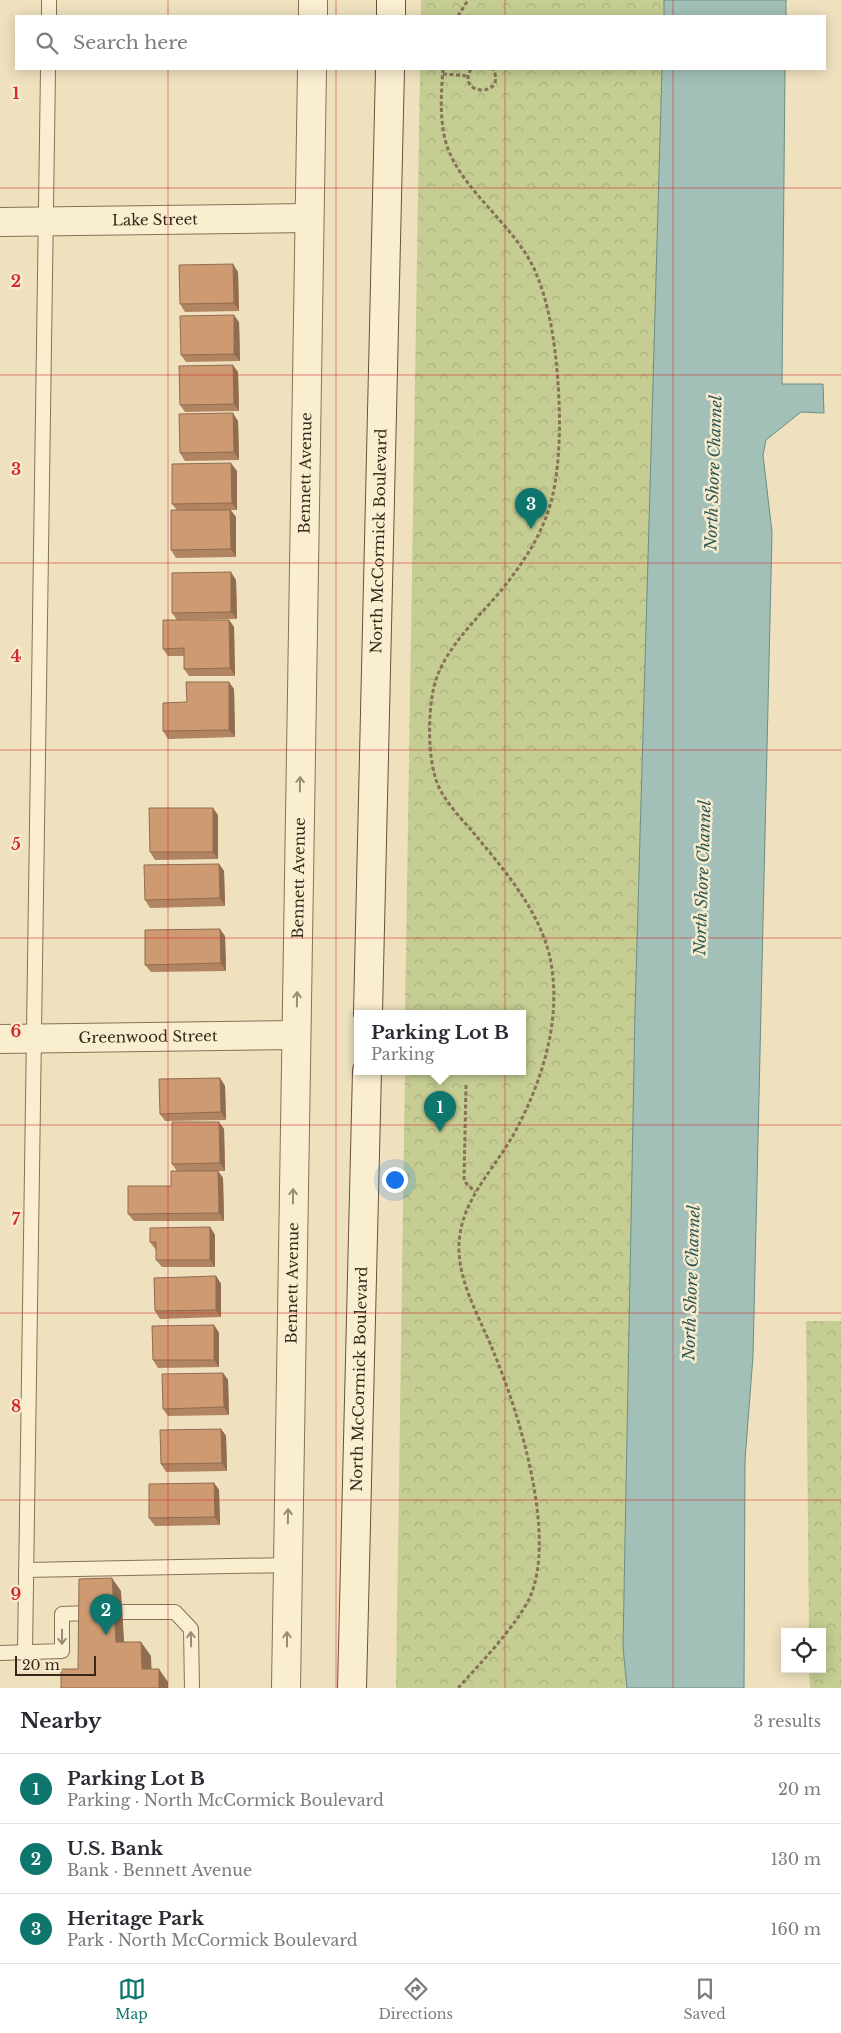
<!DOCTYPE html>
<html lang="en">
<head>
<meta charset="utf-8">
<style>
	body { margin:0; font-family:"Libre Baskerville",serif; background:#f2f2f3; color:#2b2b33 }
	.controls { position:absolute; right:15px; bottom:15px; display:grid; overflow:hidden; border-radius:0px; box-shadow:0 2px 12px #0003 }
	.controls button { width:45px; height:45px; display:grid; place-items:center; padding:0; border:0; border-bottom:1px solid #e1e1e2; background:#fff; color:#2b2b33; font:25px sans-serif }
	.scale { position:absolute; left:15px; bottom:12px; width:81px; box-sizing:border-box; padding-left:5px; border:2px solid #36291b; border-top:0; font-size:14px; line-height:18px; white-space:nowrap; color:#36291b; -webkit-text-stroke:4px #f6ebce; paint-order:stroke }
	.you { position:absolute; left:394px; top:1179px; width:18px; height:18px; margin:-12px; border:4px solid #fff; border-radius:50%; background:#1a73e8; box-shadow:0 0 0 8px #1a73e833 }
	.badge { display:grid; place-items:center; width:32px; height:32px; border-radius:50%; background:#0f766e; color:#fff; font-size:16px; font-weight:700 }
	.pin { position:absolute; translate:-50% -41px; filter:drop-shadow(0 1px 2px #0008) }
	.pin::after { content:''; position:absolute; top:26px; width:18px; height:15px; background:inherit; clip-path:polygon(0 0,100% 0,50% 100%) }
	.popup { position:absolute; left:354px; top:1010px; width:172px; height:65px; box-sizing:border-box; display:grid; place-content:center; border-radius:0px; background:#fff; filter:drop-shadow(0 1px 4px #0005); font-size:16px; white-space:nowrap; color:#7c7c81 }
	.popup b { font-size:19px; color:#2b2b33 }
	.popup::after { content:''; position:absolute; left:50%; top:100%; margin-left:-10px; border:10px solid transparent; border-top-color:#fff }
	.list { margin:0; padding:0; list-style:none }
	h2 { display:flex; justify-content:space-between; align-items:center; height:65px; margin:0; padding:0 20px; font-size:21px }
	h2 small { font-size:16px; font-weight:400; color:#7c7c81 }
	.list li { display:grid; grid-template-columns:32px 1fr auto; gap:15px; align-items:center; box-sizing:border-box; height:70px; padding:0 20px; border-top:1px solid #e1e1e2 }
	.list b { display:block; font-size:19px; white-space:nowrap }
	.list p { margin:0; font-size:16px; white-space:nowrap; color:#7c7c81 }
	.list em { font-size:16px; font-style:normal; color:#7c7c81 }
	.icon { flex:none; width:28px; height:28px; fill:none; stroke:currentColor; stroke-width:2; stroke-linecap:round; stroke-linejoin:round }
	.map { position:relative; flex:none; width:841px; height:1688px; overflow:hidden }
	.search { position:absolute; background:#fff; box-shadow:0 2px 12px #0003; left:15px; right:15px; top:15px; height:55px; display:flex; align-items:center; gap:12px; box-sizing:border-box; padding:0 18px; border-radius:0px; color:#7c7c81; font-size:19px }
	.sheet { height:275px; background:#fff }
	nav { display:flex; justify-content:space-around; align-items:center; box-sizing:border-box; height:70px; border-top:1px solid #e1e1e2; background:#fff; font-size:14px; color:#7c7c81 }
	nav a { display:grid; justify-items:center; gap:2px }
	nav .on { color:#0f766e }
	.map>svg:first-child { display:block }
</style>
</head>
<body>
<div class="map">
<svg width="841" height="1688" viewBox="0 0 841 1688">
	<defs>
		<pattern id="forest-crowns" width="20" height="18" patternUnits="userSpaceOnUse" patternTransform="scale(1.25)"><rect width="20" height="18" fill="#c5cd92"/><path d="M2 6a3 3 0 1 1 6 0M12 15a3 3 0 1 1 6 0" fill="none" stroke="#aab07d"/></pattern>
	</defs>
	<rect width="100%" height="100%" fill="#efe1be"/>
	<g fill="url(#forest-crowns)">
		<rect x="421" y="0" width="243" height="16"/>
		<polygon points="420,69 662,69 635,1012 623,1647 627,1688 396,1688 405,1071 522,1071 522,1013 405,1013"/>
		<polygon points="806,1321 841,1321 841,1688 810,1688 809,1669 822,1669 822,1632 809,1632"/>
	</g>
	<g fill="#a2c0b8" stroke="#698e85">
		<rect x="664" y="0" width="122" height="16"/>
		<polygon points="662,69 785,69 782,384 823,384 824,413 801,412 766,440 763,455 772,532 753,1356 745,1460 744,1688 627,1688 623,1647 635,1012"/>
	</g>
	<g fill="none" stroke-linecap="round" stroke-linejoin="round">
		<g stroke="#887156" stroke-width="16">
			<g id="service">
				<polyline points="49,16 49,0"/>
				<polyline points="26,1570 287,1565"/>
				<polyline points="123,1612 175,1612 191,1629 192,1688"/>
				<polyline points="25,1652 48,69"/>
				<polyline points="0,1653 62,1651 62,1614 88,1613"/>
			</g>
		</g>
		<g stroke="#887156" stroke-width="30">
			<g id="minor">
				<polyline points="313,16 313,0"/>
				<path id="s1" d="M 0,222 L 309,218"/>
				<path id="s2" d="M 0,1039 L 296,1035"/>
				<path id="s3" d="M 286,1688 L 312,69"/>
			</g>
		</g>
		<g stroke="#69523a" stroke-width="30">
			<g id="secondary">
				<polyline points="391,16 391,0"/>
				<path id="s4" d="M 368,1013 L 390,69"/>
				<path id="s5" d="M 352,1688 L 367,1071"/>
			</g>
		</g>
		<g stroke="#887156" stroke-width="3" stroke-dasharray="4 2.5" stroke-linecap="butt">
			<polyline points="458,16 468,0"/>
			<path d="M 443,69 C 441,94 439,124 448,149 C 466,195 516,226 536,273 C 547,299 553,331 556,360 C 561,407 563,476 545,520 C 535,545 520,567 503,588 C 478,619 441,650 433,691 C 428,718 428,754 436,780 C 443,800 459,816 472,831 C 505,871 545,916 552,969 C 560,1026 541,1083 515,1132 C 493,1172 457,1203 459,1252 C 461,1288 481,1320 494,1353 C 519,1413 557,1535 530,1597 C 517,1625 480,1664 458,1688"/>
			<path d="M 471,69 C 455,96 508,98 493,69"/>
			<polyline points="443,74 468,76"/>
			<polyline points="466,1085 464,1181 475,1192"/>
		</g>
		<use href="#service" stroke="#faeed1" stroke-width="14"/>
		<use href="#minor" stroke="#faeed1" stroke-width="28"/>
		<use href="#secondary" stroke="#faeed1" stroke-width="28"/>
	</g>
	<g fill="#b18462">
		<polygon points="238,272 239,311 185,312 180,304"/>
		<polygon points="239,322 240,361 186,362 181,355"/>
		<polygon points="238,372 239,411 185,412 180,405"/>
		<polygon points="238,421 239,460 185,461 180,453"/>
		<polygon points="237,471 237,510 231,510 236,517 236,557 176,558 171,550 177,510 172,504"/>
		<polygon points="236,580 237,619 177,620 172,613"/>
		<polygon points="229,620 234,627 235,676 189,676 184,669 184,656 168,656 163,649"/>
		<polygon points="234,689 235,737 168,739 163,731 187,702"/>
		<polygon points="218,815 218,859 155,860 150,852"/>
		<polygon points="219,864 224,871 225,906 150,908 145,900"/>
		<polygon points="225,936 226,971 151,972 145,965"/>
		<polygon points="220,1078 225,1086 226,1120 165,1121 160,1114"/>
		<polygon points="224,1129 225,1171 177,1171 172,1164"/>
		<polygon points="218,1171 223,1178 224,1221 134,1221 128,1214 171,1186"/>
		<polygon points="210,1227 215,1235 215,1267 162,1267 156,1260 156,1250 150,1242"/>
		<polygon points="216,1276 221,1284 221,1317 160,1319 155,1311"/>
		<polygon points="214,1325 219,1333 219,1367 158,1368 153,1360"/>
		<polygon points="223,1373 228,1380 229,1415 168,1416 163,1409"/>
		<polygon points="221,1429 226,1436 227,1471 166,1472 161,1464"/>
		<polygon points="214,1483 219,1490 220,1525 155,1526 149,1518"/>
	</g>
	<g fill="#906c50">
		<polygon points="233,264 238,272 239,311 234,303"/>
		<polygon points="234,315 239,322 240,361 234,354"/>
		<polygon points="233,365 238,372 239,411 234,404"/>
		<polygon points="233,413 238,421 239,460 234,452"/>
		<polygon points="231,463 237,471 237,510 232,503"/>
		<polygon points="230,510 236,517 236,557 231,549"/>
		<polygon points="231,572 236,580 237,619 231,612"/>
		<polygon points="229,620 234,627 235,676 230,668"/>
		<polygon points="229,682 234,689 235,737 229,730"/>
		<polygon points="213,808 218,815 218,859 213,852"/>
		<polygon points="219,864 224,871 225,906 220,898"/>
		<polygon points="220,929 225,936 226,971 221,963"/>
		<polygon points="220,1078 225,1086 226,1120 221,1112"/>
		<polygon points="219,1122 224,1129 225,1171 220,1163"/>
		<polygon points="218,1171 223,1178 224,1221 219,1213"/>
		<polygon points="210,1227 215,1235 215,1267 210,1260"/>
		<polygon points="216,1276 221,1284 221,1317 216,1310"/>
		<polygon points="214,1325 219,1333 219,1367 214,1360"/>
		<polygon points="223,1373 228,1380 229,1415 224,1407"/>
		<polygon points="221,1429 226,1436 227,1471 222,1463"/>
		<polygon points="214,1483 219,1490 220,1525 215,1517"/>
		<polygon points="112,1578 121,1591 125,1656 116,1642"/>
		<polygon points="141,1642 151,1656 152,1683 142,1669"/>
		<polygon points="159,1669 168,1682 168,1688 159,1688"/>
	</g>
	<g fill="#ce9a72" stroke="#906c50">
		<polygon points="233,264 234,303 180,304 179,265"/>
		<polygon points="234,315 234,354 181,355 180,316"/>
		<polygon points="233,365 234,404 180,405 179,366"/>
		<polygon points="233,413 234,452 180,453 179,414"/>
		<polygon points="231,463 232,503 172,504 172,464"/>
		<polygon points="171,510 230,510 231,549 171,550"/>
		<polygon points="231,572 231,612 172,613 172,573"/>
		<polygon points="163,620 229,620 230,668 184,669 184,648 163,649"/>
		<polygon points="186,682 229,682 229,730 163,731 163,703 187,702"/>
		<polygon points="149,808 213,808 213,852 150,852"/>
		<polygon points="219,864 220,898 145,900 144,865"/>
		<polygon points="220,929 221,963 145,965 145,930"/>
		<polygon points="220,1078 221,1112 160,1114 159,1079"/>
		<polygon points="172,1122 219,1122 220,1163 172,1164"/>
		<polygon points="171,1171 218,1171 219,1213 128,1214 128,1186 171,1186"/>
		<polygon points="210,1227 210,1260 156,1260 156,1242 150,1242 150,1228"/>
		<polygon points="216,1276 216,1310 155,1311 154,1278"/>
		<polygon points="214,1325 214,1360 153,1360 152,1326"/>
		<polygon points="223,1373 224,1407 163,1409 162,1374"/>
		<polygon points="221,1429 222,1463 161,1464 160,1430"/>
		<polygon points="214,1483 215,1517 149,1518 149,1484"/>
		<polygon points="112,1578 116,1642 141,1642 142,1669 159,1669 159,1688 61,1688 61,1669 78,1669 79,1579"/>
	</g>
	<defs><path id="oneway-shaft" d="M-6 0H5M1.5-3L5.5 0L1.5 3" fill="none" stroke-width="1.6" stroke-linecap="round" stroke-linejoin="round" transform="scale(1.25)"/></defs>
	<g stroke="#988c76">
		<use href="#oneway-shaft" transform="translate(300 784) rotate(-89)"/>
		<use href="#oneway-shaft" transform="translate(297 999) rotate(-89)"/>
		<use href="#oneway-shaft" transform="translate(293 1196) rotate(-89)"/>
		<use href="#oneway-shaft" transform="translate(288 1516) rotate(-89)"/>
		<use href="#oneway-shaft" transform="translate(62 1637) rotate(90)"/>
		<use href="#oneway-shaft" transform="translate(191 1639) rotate(-91)"/>
		<use href="#oneway-shaft" transform="translate(287 1639) rotate(-90)"/>
	</g>
	<path fill="none" stroke="#d62828" stroke-width="1" stroke-opacity="0.55" d="M 168,0 L 168,16M 336,0 L 336,16M 505,0 L 505,16M 673,0 L 673,16M 168,69 L 168,1688M 336,69 L 336,1688M 505,69 L 505,1688M 673,69 L 673,1688M 0,188 L 841,188M 0,375 L 841,375M 0,563 L 841,563M 0,750 L 841,750M 0,938 L 841,938M 0,1125 L 841,1125M 0,1313 L 841,1313M 0,1500 L 841,1500"/>
	<g text-anchor="middle" stroke-width="5" stroke-linejoin="round" paint-order="stroke">
		<g font-size="15" fill="#36291b" stroke="#f6ebce">
			<text dy="5" stroke="none"><textPath href="#s1" startOffset="155">Lake Street</textPath></text>
			<text dy="5" stroke="none"><textPath href="#s3" startOffset="1215">Bennett Avenue</textPath></text>
			<text dy="5" stroke="none"><textPath href="#s4" startOffset="472">North McCormick Boulevard</textPath></text>
			<text dy="5" stroke="none"><textPath href="#s3" startOffset="810">Bennett Avenue</textPath></text>
			<text dy="5" stroke="none"><textPath href="#s2" startOffset="148">Greenwood Street</textPath></text>
			<text dy="5" stroke="none"><textPath href="#s3" startOffset="405">Bennett Avenue</textPath></text>
			<text dy="5" stroke="none"><textPath href="#s5" startOffset="309">North McCormick Boulevard</textPath></text>
		</g>
		<g font-size="16" font-style="italic" fill="#2a5754" stroke="#f6ebce">
			<text transform="translate(713 473) rotate(-88)" y="6">North Shore Channel</text>
			<text transform="translate(702 878) rotate(-88)" y="6">North Shore Channel</text>
			<text transform="translate(691 1283) rotate(-88)" y="6">North Shore Channel</text>
		</g>
	</g>
	<g font-size="16" text-anchor="middle" font-weight="bold" fill="#d62828" stroke="#f6ebce" stroke-width="5" stroke-linejoin="round" paint-order="stroke">
		<text x="16" y="99">1</text>
		<text x="16" y="287">2</text>
		<text x="16" y="475">3</text>
		<text x="16" y="662">4</text>
		<text x="16" y="850">5</text>
		<text x="16" y="1037">6</text>
		<text x="16" y="1225">7</text>
		<text x="16" y="1412">8</text>
		<text x="16" y="1600">9</text>
	</g>
</svg>
<div class="controls">
<button><svg class="icon" aria-label="locate" viewBox="0 0 24 24"><circle cx="12" cy="12" r="6"/><path d="M12 2v4M12 18v4M2 12h4M18 12h4"/></svg></button>
</div>
<div class="scale">20 m</div>
<div class="you"></div>
<div class="pin badge" style="left:440px;top:1132px">1</div>
<div class="popup"><b>Parking Lot B</b>Parking</div>
<div class="pin badge" style="left:106px;top:1635px">2</div>
<div class="pin badge" style="left:531px;top:529px">3</div>
<div class="search"><svg class="icon" aria-label="search" viewBox="0 0 24 24"><circle cx="10" cy="10" r="6"/><path d="M15 15l6 6"/></svg>Search here</div>
</div>
<section class="sheet">
<h2>Nearby<small>3 results</small></h2>
<ul class="list">
<li><span class="badge">1</span><div><b>Parking Lot B</b><p>Parking · North McCormick Boulevard</p></div><em>20 m</em></li>
<li><span class="badge">2</span><div><b>U.S. Bank</b><p>Bank · Bennett Avenue</p></div><em>130 m</em></li>
<li><span class="badge">3</span><div><b>Heritage Park</b><p>Park · North McCormick Boulevard</p></div><em>160 m</em></li>
</ul>
</section>
<nav>
<a class="on"><svg class="icon" aria-label="map" viewBox="0 0 24 24"><path d="M3 6l6-2 6 2 6-2v14l-6 2-6-2-6 2zM9 4v14M15 6v14"/></svg>Map</a>
<a><svg class="icon" aria-label="directions" viewBox="0 0 24 24"><path d="M12 3l9 9-9 9-9-9zM9 14v-3h6M13 9l2 2-2 2"/></svg>Directions</a>
<a><svg class="icon" aria-label="saved" viewBox="0 0 24 24"><path d="M7 4h10v16l-5-4-5 4z"/></svg>Saved</a>
</nav>
</body>
</html>
